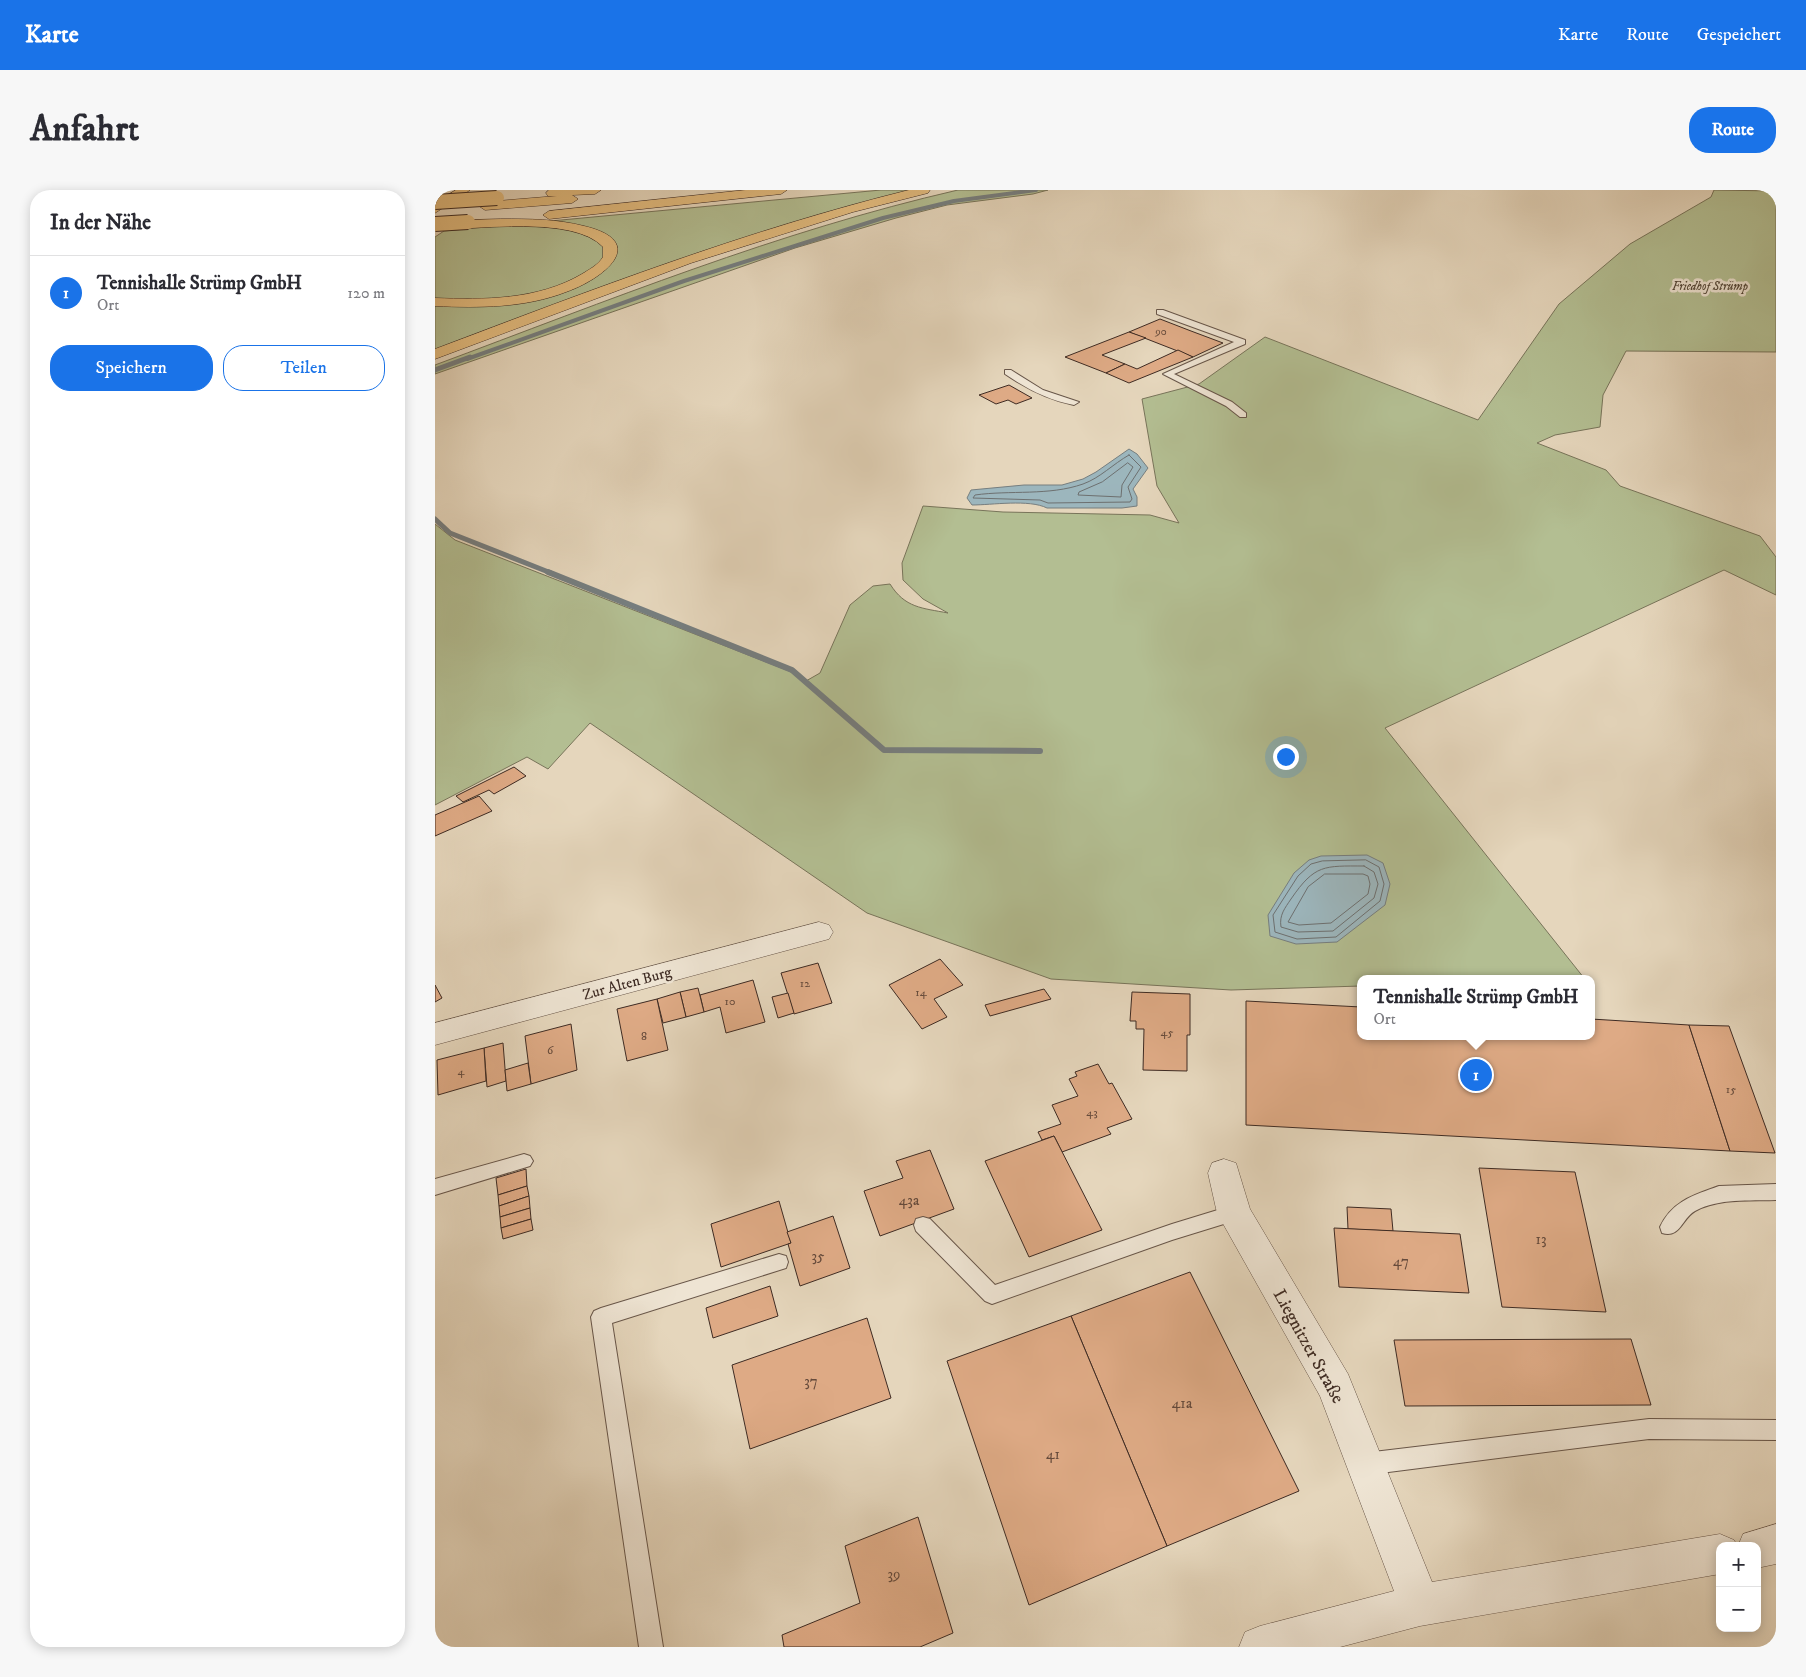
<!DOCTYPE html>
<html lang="de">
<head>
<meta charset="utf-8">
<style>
	body { margin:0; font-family:"IM FELL DW Pica",serif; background:#f7f7f7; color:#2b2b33 }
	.controls { position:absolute; right:15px; bottom:15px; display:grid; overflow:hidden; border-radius:10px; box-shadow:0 2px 12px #0003 }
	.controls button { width:45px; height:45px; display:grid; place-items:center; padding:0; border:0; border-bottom:1px solid #e1e1e2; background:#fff; color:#2b2b33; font:25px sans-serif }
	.you { position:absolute; left:850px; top:566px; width:18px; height:18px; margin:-12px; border:4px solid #fff; border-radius:50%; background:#1a73e8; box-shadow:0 0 0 8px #1a73e833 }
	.badge { display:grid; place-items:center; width:32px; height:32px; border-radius:50%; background:#1a73e8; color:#fff; font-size:16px; font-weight:700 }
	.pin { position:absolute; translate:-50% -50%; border:2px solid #fff; box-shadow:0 1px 5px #0006 }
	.popup { position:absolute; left:922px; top:785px; width:238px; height:65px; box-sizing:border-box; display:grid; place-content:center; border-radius:10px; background:#fff; filter:drop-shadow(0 1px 4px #0005); font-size:16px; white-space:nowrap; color:#7c7c81 }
	.popup b { font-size:19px; color:#2b2b33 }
	.popup::after { content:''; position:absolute; left:50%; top:100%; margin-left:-10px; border:10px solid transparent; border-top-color:#fff }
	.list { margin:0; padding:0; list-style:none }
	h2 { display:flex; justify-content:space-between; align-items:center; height:65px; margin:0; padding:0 20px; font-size:21px }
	h2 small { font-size:16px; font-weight:400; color:#7c7c81 }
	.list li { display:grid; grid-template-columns:32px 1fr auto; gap:15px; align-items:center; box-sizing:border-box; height:75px; padding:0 20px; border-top:1px solid #e1e1e2 }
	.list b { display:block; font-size:19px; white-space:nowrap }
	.list p { margin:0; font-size:16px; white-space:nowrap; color:#7c7c81 }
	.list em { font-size:16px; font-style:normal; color:#7c7c81 }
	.actions { display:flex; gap:10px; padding:15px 20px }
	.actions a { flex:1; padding:11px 0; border:1px solid #1a73e8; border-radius:20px; text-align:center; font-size:18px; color:#1a73e8 }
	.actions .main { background:#1a73e8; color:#fff }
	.map { position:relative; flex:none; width:1341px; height:1457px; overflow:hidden; border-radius:20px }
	header { display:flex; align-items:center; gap:30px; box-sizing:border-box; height:70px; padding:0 25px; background:#1a73e8; color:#fff }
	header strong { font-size:24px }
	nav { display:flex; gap:28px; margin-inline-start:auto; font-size:18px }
	.intro { display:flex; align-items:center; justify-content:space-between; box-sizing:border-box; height:120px; padding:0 30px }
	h1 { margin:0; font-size:35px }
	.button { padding:12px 22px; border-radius:20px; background:#1a73e8; color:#fff; font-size:18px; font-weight:700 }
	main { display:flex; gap:30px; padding:0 30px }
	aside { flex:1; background:#fff; border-radius:20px; box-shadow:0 2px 12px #0003 }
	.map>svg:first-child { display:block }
</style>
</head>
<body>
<header>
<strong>Karte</strong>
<nav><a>Karte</a><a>Route</a><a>Gespeichert</a></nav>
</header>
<div class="intro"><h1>Anfahrt</h1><a class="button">Route</a></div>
<main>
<aside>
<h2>In der Nähe<small></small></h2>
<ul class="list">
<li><span class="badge">1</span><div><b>Tennishalle Strümp GmbH</b><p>Ort</p></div><em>120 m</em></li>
</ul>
<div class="actions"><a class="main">Speichern</a><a>Teilen</a></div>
</aside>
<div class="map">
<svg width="1341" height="1457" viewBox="0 0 1341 1457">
	<rect width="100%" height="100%" fill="#e5d6bc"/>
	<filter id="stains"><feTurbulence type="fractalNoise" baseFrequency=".004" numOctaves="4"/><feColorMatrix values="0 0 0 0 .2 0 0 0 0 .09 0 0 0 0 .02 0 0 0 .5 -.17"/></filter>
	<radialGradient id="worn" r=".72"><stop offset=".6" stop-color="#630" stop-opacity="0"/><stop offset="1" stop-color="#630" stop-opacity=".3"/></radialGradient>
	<g fill="#b3be92" stroke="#78745a">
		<polygon points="446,0 485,0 353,36 0,162 0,47 9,41"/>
		<path d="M 523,0 L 613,0 L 598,4 L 512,15 L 461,28 L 360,58 L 0,184 L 0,175 C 172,111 344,41 523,0 Z"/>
		<path d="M 1279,0 L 1341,1 L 1341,162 L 1191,161 L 1168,205 L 1165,237 L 1120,245 L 1102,253 L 1171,280 L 1185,296 L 1325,346 L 1341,367 L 1341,405 L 1289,380 L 950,538 L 1149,788 L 926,789 L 926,796 L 796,800 L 616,789 L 432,723 L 155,533 L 113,579 L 92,567 L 0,615 L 0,334 L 20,350 L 354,481 L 371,491 L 385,483 L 415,415 L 438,396 L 455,394 C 470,418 487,418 513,423 L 488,409 L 468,390 L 467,373 L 488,316 L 568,322 L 715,325 L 744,333 L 722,296 L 707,209 L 764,194 L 830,147 L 1043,230 L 1124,114 L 1195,54 L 1276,7 Z"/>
	</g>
	<g fill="#9cb6bd" stroke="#767e7f">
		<path d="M 694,259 L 702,264 L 713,278 L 698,299 L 702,307 L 702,316 L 687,318 L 612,318 C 594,309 557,315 537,315 L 532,308 L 536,300 L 589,295 L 627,295 L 648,289 L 661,282 Z"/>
		<polygon points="932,665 948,673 955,694 950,715 902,752 861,754 835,746 833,725 859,683 874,670 886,666"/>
	</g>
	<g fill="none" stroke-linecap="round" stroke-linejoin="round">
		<g stroke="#6d7070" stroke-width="1">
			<path d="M 694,265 L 706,277 L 693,297 L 697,309 L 695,312 L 613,313 L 605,310 L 538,308 L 540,305 C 575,300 614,306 648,294 C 665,288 678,274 694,265 Z"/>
			<polygon points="693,273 698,277 687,295 686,307 643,305 644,302 667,292"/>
			<polygon points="931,670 944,677 949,694 945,711 901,747 862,749 840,742 838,725 863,686 876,674 887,671"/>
			<path d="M 929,676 L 939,682 L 943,694 L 939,708 L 898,741 L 863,742 L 846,737 C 844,725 850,718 856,709 C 880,674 889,676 929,676 Z"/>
			<polygon points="890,684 928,684 933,686 935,694 933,704 896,733 864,735 853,732 873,697"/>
		</g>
		<polyline stroke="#767e7f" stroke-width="4" points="32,169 249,91 448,28 519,11 601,0"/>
		<g stroke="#767e7f" stroke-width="5">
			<polyline points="0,180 35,167"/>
			<polyline points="0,329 15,343 116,383"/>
		</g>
		<polyline stroke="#767e7f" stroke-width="6" points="113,382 357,480 449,560 605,561"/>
	</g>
	<g fill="#deaa85" stroke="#3e2b23">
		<polygon points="725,129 756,141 788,153 758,167 694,142"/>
		<polygon points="694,142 711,148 667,165 690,174 671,183 630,167"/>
		<polygon points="743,160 758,167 694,193 671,183 690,174 702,179"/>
		<polygon points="574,195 597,208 581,214 573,210 561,214 544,205"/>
		<polygon points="79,577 91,586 59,604 54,600 28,612 21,606"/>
		<polygon points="44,606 57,621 0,646 0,625"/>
		<polygon points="505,769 528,795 499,809 512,827 487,839 454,795"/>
		<polygon points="383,773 397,813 359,824 346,783"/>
		<polygon points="318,790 330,832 291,843 285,817 269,822 265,805"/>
		<polygon points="0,795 7,808 0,812"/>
		<polygon points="263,798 269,822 251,827 245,802"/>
		<polygon points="609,799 616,809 555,826 550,815"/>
		<polygon points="245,802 251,827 228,833 222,809"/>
		<polygon points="697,802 755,804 755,845 752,845 752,881 708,880 709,839 701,839 701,831 695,831"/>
		<polygon points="353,803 359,823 343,828 337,807"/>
		<polygon points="222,809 233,860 192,871 182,819"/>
		<polygon points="811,811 926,817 926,846 1156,846 1156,829 1254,835 1295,961 811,935"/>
		<polygon points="136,834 142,880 96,894 90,846"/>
		<polygon points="1254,835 1294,836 1340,963 1295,961"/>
		<polygon points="68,853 71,891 52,897 49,858"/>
		<polygon points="49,858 51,891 3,905 2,870"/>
		<polygon points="93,873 96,894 72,901 70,880"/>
		<polygon points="663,874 674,894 677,893 697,929 672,938 676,944 627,962 619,946 607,950 603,942 626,934 617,915 643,906 634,889 642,886 640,882"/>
		<polygon points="619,946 667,1040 594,1067 550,971"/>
		<polygon points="495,960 519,1019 445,1046 429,1001 468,988 461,971"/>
		<polygon points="1044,978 1140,982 1171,1122 1067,1117"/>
		<polygon points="91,979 92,996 63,1005 61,988"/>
		<polygon points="92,996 94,1006 64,1016 63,1005"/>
		<polygon points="94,1006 95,1018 65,1027 64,1016"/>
		<polygon points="344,1011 356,1053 286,1077 276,1034"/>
		<polygon points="912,1017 956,1019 958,1041 913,1039"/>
		<polygon points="95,1018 96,1029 66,1038 65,1027"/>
		<polygon points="398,1026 415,1078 365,1096 353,1054 356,1053 352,1042"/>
		<polygon points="96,1029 98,1040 68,1049 66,1038"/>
		<polygon points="899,1038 1025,1044 1034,1103 904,1097"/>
		<polygon points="755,1082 864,1301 732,1356 636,1126"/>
		<polygon points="335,1096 343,1126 278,1148 271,1118"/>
		<polygon points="636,1126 732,1356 594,1415 512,1171"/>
		<polygon points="432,1128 456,1208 315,1259 297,1175"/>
		<polygon points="1196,1149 1216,1215 970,1216 959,1150"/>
		<polygon points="483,1327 518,1443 485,1457 349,1457 347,1445 425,1413 410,1356"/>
	</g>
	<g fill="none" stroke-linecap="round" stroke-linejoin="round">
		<g stroke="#685649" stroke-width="2">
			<g id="lane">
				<polygon points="722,120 728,120 810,150 810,154 739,184 797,212 811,223 811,227 805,227 791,216 728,184 799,152 722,124"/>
				<path d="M 570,180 L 576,180 L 608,200 L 644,212 L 639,215 C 613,210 592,199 570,184 Z"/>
				<polygon points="89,964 95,966 98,971 95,976 0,1005 0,989"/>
				<path d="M 1341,994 L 1341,1010 C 1314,1011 1284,1008 1260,1021 C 1247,1028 1245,1049 1227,1043 L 1225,1037 C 1237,1011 1259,1005 1284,996 Z"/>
				<polygon points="799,1015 805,1017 808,1023 805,1029 737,1050 557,1114 550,1111 481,1041 479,1035 481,1029 488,1027 495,1029 560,1095 737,1034"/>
				<polygon points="344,1064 351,1066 353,1072 351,1078 177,1133 228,1457 204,1457 156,1127 159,1121 166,1118"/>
				<polygon points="1214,1229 1341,1230 1341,1250 1214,1249 930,1285 923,1281 919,1274 923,1267 930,1263"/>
			</g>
		</g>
		<g stroke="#685649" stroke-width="1">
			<g id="street">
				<polygon points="384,732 394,735 398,742 394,749 0,855 0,833"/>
				<polygon points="789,969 801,973 815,1019 913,1184 997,1392 1285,1344 1299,1350 1302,1356 1285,1356 1285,1384 985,1436 905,1457 804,1457 810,1442 825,1436 959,1401 885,1206 782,1023 773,983 777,973"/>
				<polygon points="1341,1334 1341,1374 1322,1378 1322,1356 1303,1356 1308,1344"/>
			</g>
		</g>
		<g stroke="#3e2b23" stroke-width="1">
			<g id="highway">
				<polygon points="21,0 35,0 0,23 0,13"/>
				<polygon points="114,0 166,0 160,4 137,5 143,9 137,13 50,20 44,16 50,12 122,6 113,6 111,3"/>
				<polygon points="311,0 352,0 346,4 114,29 108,25 114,21"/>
				<path d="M 474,0 L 495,0 L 493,3 L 418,22 L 256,73 L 0,169 L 0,159 C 156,100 312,40 474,0 Z"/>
				<path d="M 66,29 C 94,29 122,29 149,36 C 216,52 168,89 131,102 C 90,118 44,118 0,116 L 0,108 C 49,110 103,110 147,84 C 155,79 163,75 168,67 L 168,57 C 138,25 43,40 0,39 L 1,31 Z"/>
			</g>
		</g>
		<use href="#lane" fill="#eee4d3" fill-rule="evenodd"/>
		<use href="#street" fill="#eee4d3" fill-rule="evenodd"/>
		<use href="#highway" fill="#e2bb7e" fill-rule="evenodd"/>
		<g stroke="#3e2b23" stroke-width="16" stroke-linecap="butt">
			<g id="highway-bridge">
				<polyline points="0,12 62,8"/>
				<polyline points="0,34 33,32"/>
			</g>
		</g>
		<use href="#highway-bridge" stroke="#e2bb7e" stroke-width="14"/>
	</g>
	<g text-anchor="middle" stroke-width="5" stroke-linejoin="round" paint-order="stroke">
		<g font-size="11" fill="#664b3c">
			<text x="726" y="145">90</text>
		</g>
		<g font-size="12" font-style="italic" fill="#554839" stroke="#eee4d3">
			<text x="1275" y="100">Friedhof Strümp</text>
		</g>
		<g font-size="12" fill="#664b3c">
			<text x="370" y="797">12</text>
			<text x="486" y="806">14</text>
			<text x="295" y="815">10</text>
			<text x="732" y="846">45</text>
			<text x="209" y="850">8</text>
			<text x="115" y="864">6</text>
			<text x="26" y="885">4</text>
			<text x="1296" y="903">15</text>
			<text x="657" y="926">43</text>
		</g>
		<g font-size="15" fill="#3e2b23" stroke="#eee4d3">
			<text transform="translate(192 793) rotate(-15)" y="5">Zur Alten Burg</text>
		</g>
		<g font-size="15" fill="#664b3c">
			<text x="474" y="1015">43a</text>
			<text x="1106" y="1054">13</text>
			<text x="383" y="1071">35</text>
			<text x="966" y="1076">47</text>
			<text x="376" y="1196">37</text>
			<text x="747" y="1218">41a</text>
			<text x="618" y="1269">41</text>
			<text x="459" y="1389">39</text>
		</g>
		<g font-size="18" fill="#3e2b23" stroke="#eee4d3">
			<text transform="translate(874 1156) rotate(61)" y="6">Liegnitzer Straße</text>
		</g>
	</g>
	<rect width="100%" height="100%" filter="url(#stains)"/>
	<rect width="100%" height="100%" fill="url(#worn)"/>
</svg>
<div class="controls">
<button>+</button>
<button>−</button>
</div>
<div class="you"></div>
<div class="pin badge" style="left:1041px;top:885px">1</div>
<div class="popup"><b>Tennishalle Strümp GmbH</b>Ort</div>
</div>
</main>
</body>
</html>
